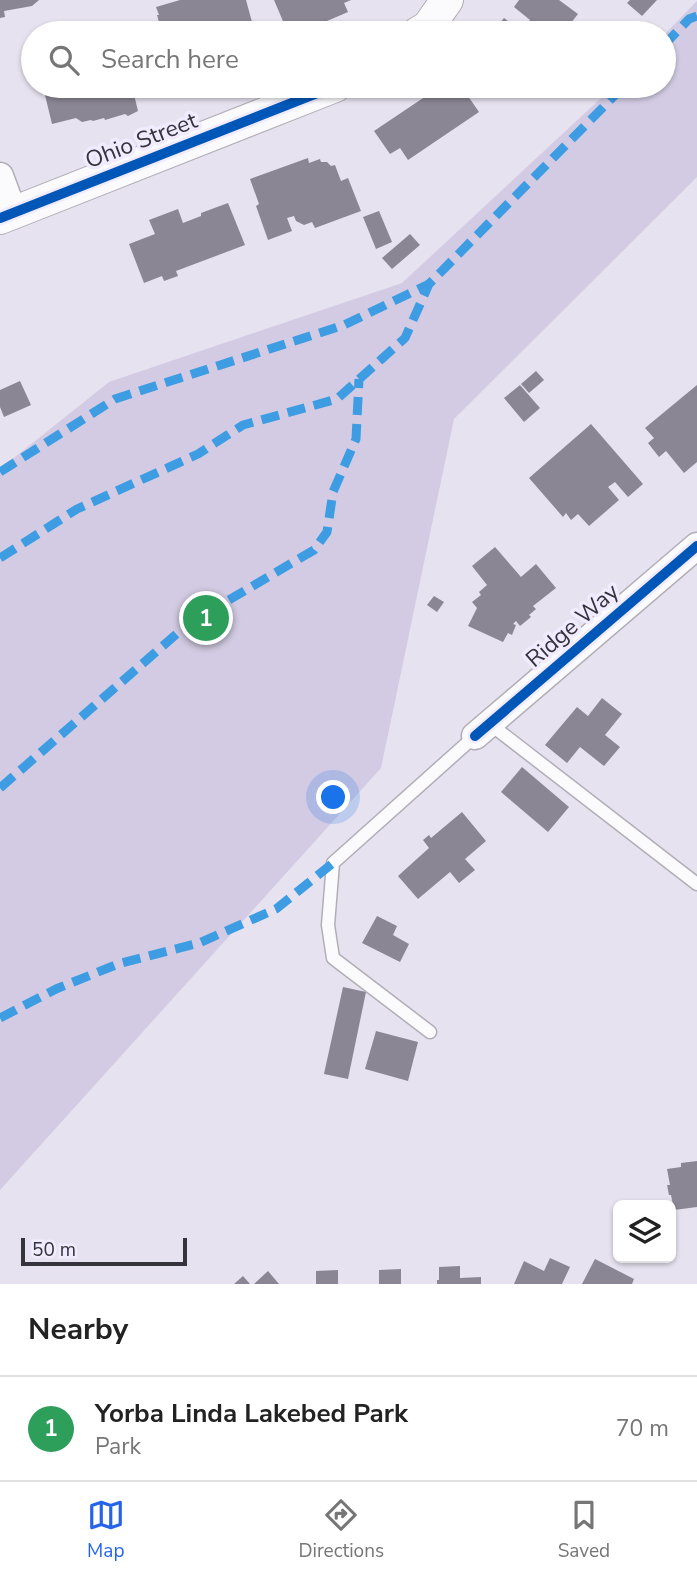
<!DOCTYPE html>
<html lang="en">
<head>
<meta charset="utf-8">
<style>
	body { margin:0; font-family:"Nunito Sans",sans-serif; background:#f2f2f2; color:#222 }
	.controls { position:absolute; right:21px; bottom:21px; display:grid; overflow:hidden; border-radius:10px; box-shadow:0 2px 5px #0004 }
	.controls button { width:63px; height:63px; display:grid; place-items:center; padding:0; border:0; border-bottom:2px solid #e0e0e0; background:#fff; color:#222; font:35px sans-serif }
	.scale { position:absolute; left:21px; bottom:18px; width:166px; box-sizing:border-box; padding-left:7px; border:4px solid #35333c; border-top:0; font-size:19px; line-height:24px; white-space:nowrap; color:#35333c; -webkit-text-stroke:5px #f0ebfe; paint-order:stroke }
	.you { position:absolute; left:334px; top:798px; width:24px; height:24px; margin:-18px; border:5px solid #fff; border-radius:50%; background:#1a73e8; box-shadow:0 0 0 10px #1a73e833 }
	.badge { display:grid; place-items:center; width:46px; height:46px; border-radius:50%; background:#2563eb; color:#fff; font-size:23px; font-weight:700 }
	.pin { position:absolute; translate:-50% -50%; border:4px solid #fff; box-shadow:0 2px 7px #0006 }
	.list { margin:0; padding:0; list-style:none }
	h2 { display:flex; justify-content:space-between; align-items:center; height:91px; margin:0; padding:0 28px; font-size:30px }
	h2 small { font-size:23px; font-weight:400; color:#767676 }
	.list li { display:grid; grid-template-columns:46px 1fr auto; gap:21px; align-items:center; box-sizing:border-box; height:105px; padding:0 28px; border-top:2px solid #e0e0e0 }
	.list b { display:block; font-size:26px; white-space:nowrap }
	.list p { margin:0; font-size:23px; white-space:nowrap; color:#767676 }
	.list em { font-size:23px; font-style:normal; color:#767676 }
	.icon { flex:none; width:38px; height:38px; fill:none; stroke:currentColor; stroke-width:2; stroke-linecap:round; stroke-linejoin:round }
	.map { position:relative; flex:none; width:697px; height:1284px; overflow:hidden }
	.search { position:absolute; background:#fff; box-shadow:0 2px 5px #0004; left:21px; right:21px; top:21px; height:77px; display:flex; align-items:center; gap:18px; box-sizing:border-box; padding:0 24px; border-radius:38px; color:#767676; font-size:26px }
	.sheet { height:196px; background:#fff }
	nav { display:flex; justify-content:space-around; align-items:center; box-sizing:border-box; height:98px; border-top:2px solid #e0e0e0; background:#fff; font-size:19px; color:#767676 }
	nav a { display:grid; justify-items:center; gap:4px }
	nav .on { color:#2563eb }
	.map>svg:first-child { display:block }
</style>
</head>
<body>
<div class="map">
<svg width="697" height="1284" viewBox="0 0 697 1284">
	<rect width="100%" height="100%" fill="#e6e2ef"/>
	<polygon fill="#d2cbe3" points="697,1 697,177 454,419 381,768 0,1190 0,469 109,382 402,283 614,86 664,86 664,35"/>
	<g fill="#8b8694">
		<polygon points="0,0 39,0 32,6 4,11 5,17 0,18"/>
		<polygon points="180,0 246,0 255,33 162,33 157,15 159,15 156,7"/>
		<polygon points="274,0 351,0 344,3 348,12 320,24 322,28 310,33 288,33"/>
		<polygon points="519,0 559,0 578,14 563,33 492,33 504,18 521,31 530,20 514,7"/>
		<polygon points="630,0 657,0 642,16 627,3"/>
		<polygon points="44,86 132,86 138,111 128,116 125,114 105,120 104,118 93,121 91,120 82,122 76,118 52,124 44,91 45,91"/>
		<polygon points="441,86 461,86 479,112 408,160 400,148 390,154 374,131"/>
		<polygon points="308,158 309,163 320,159 321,162 327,162 331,166 335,165 341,181 348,178 361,211 315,228 312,222 304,225 296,221 294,216 287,218 292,231 268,240 256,206 259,204 250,179"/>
		<polygon points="228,203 245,245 176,271 178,276 164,281 162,276 144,283 129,244 155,234 149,220 178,209 183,223 201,216 201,213"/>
		<polygon points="379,211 392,242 376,249 363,217"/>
		<polygon points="410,234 420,245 392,269 382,258"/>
		<polygon points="536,371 544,380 529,393 521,384"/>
		<polygon points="20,381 31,405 4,417 0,407 0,390"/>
		<polygon points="520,385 540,408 524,422 504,398"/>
		<polygon points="697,385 697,462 684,473 666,451 659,457 648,443 654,438 645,428"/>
		<polygon points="591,424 643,484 628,497 615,482 608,487 619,500 589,526 578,514 571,520 566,513 563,517 529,478"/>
		<polygon points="495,547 521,577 536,564 556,588 533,606 536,609 529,615 531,617 520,626 516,621 513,624 516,625 512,635 508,633 503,642 468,626 477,608 472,602 481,595 479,592 487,585 472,566"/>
		<polygon points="434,596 444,602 437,612 427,605"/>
		<polygon points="602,698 622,714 605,735 620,747 604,766 580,747 567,763 545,745 577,707 588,716"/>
		<polygon points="522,767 569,807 548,832 501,792"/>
		<polygon points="462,812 486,841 465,859 475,870 459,883 450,872 418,899 398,876 429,848 423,840 429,835 431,838"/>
		<polygon points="377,916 397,926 393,935 409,944 400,962 362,943"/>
		<polygon points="343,987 366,992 348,1079 324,1074"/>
		<polygon points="376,1031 418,1042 408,1081 365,1069"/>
		<polygon points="697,1161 697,1207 674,1210 671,1195 669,1195 667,1185 670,1185 667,1169 681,1167 681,1163"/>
		<polygon points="550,1258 570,1267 562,1284 514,1284 524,1261 544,1271"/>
		<polygon points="595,1259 634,1279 632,1284 582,1284"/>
		<polygon points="460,1266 460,1278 481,1277 481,1284 437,1284 437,1280 439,1280 439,1267"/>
		<polygon points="401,1269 401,1284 379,1284 379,1270"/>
		<polygon points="338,1270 338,1284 316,1284 316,1271"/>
		<polygon points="268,1271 279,1284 254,1284"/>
		<polygon points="243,1276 250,1284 234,1284"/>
	</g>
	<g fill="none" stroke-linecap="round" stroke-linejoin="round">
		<g stroke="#b1aeb7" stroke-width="15">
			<g id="service">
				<polyline points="490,724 697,884"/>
				<polyline points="430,1032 333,958 328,925 333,863 475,736"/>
			</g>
		</g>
		<g stroke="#b1aeb7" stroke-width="29">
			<g id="minor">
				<polyline points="0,176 13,211"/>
				<polyline points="475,736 697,546"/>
			</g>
		</g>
		<g stroke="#b1aeb7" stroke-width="34">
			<g id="tertiary">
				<polyline points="418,33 428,27 447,0"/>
				<polyline points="0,218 335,86"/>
			</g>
		</g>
		<use href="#service" stroke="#fbfbfd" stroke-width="12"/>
		<use href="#minor" stroke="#fbfbfd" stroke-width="26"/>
		<use href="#tertiary" stroke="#fbfbfd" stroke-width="32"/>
		<g stroke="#3e9de2" stroke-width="9" stroke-dasharray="18 9" stroke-linecap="butt">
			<polyline points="664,45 689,19 697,16"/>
			<polyline points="0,472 115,399 344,325 429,284"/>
			<polyline points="0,558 77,509 198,454 243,425 337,399 405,338 429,284 624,86"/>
			<polyline points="0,788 188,624 314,550 327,532 333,492 356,439 359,379"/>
			<polyline points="0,1018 56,989 118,964 199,943 276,909 333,863"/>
		</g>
		<g stroke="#f0ebfe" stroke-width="15">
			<g id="cycleway">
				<polyline points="0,218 335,86"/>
				<polyline points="475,736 697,546"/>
			</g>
		</g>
		<use href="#cycleway" stroke="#0057b8" stroke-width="10"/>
	</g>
	<g text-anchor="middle" stroke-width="7" stroke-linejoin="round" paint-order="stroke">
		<g font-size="23" fill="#35333c" stroke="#f0ebfe">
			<text transform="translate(141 140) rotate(-21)" y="8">Ohio Street</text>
			<text transform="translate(572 625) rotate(-41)" y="8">Ridge Way</text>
		</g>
	</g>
</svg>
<div class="controls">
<button><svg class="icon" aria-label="layers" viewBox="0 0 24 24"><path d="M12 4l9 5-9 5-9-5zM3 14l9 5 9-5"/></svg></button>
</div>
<div class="scale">50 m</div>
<div class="you"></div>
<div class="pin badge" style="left:206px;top:618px;background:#2e9e5b">1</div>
<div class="search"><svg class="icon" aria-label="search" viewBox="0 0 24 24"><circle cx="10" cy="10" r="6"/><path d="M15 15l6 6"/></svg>Search here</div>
</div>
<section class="sheet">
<h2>Nearby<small></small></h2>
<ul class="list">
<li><span class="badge" style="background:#2e9e5b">1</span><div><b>Yorba Linda Lakebed Park</b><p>Park</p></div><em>70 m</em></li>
</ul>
</section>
<nav>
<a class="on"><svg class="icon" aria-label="map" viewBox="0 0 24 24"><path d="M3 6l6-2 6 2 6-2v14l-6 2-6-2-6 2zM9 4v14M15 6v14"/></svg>Map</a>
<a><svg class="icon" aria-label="directions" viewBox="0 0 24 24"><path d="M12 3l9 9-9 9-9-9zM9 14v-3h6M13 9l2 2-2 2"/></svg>Directions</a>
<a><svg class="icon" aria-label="saved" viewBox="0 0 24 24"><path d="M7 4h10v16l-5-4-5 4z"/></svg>Saved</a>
</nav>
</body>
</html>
